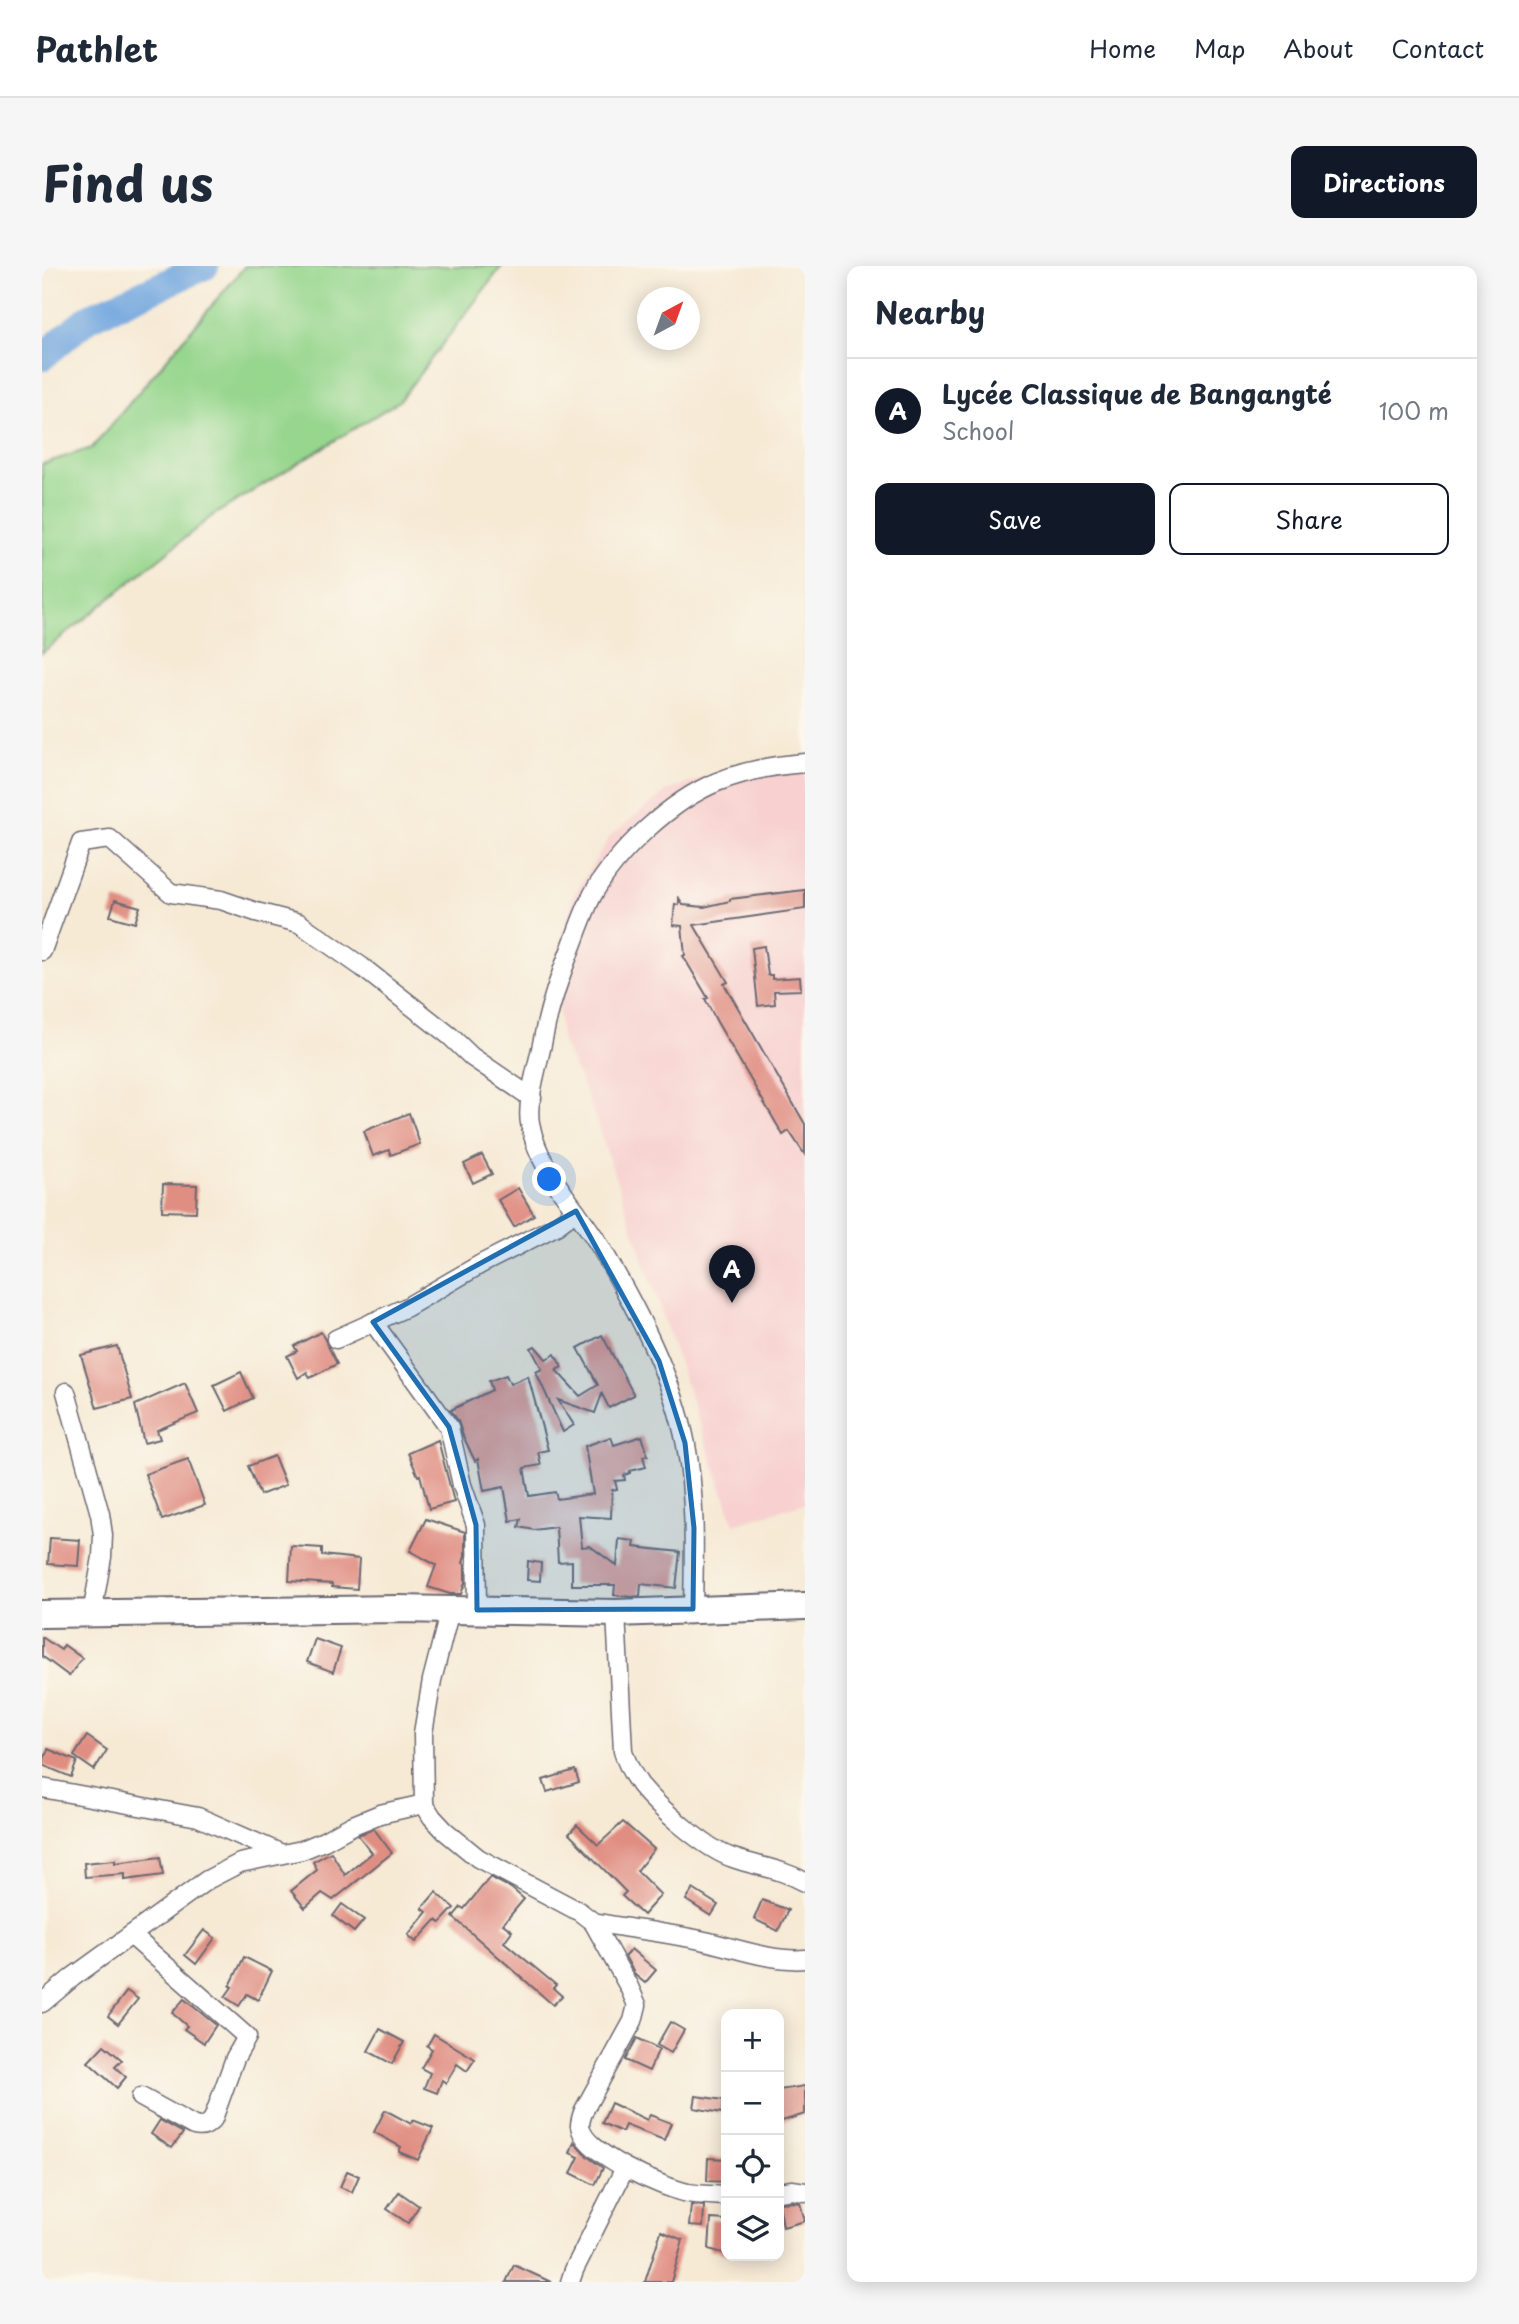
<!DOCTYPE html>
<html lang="en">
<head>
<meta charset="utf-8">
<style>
	body { margin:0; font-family:"Playpen Sans",sans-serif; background:#f6f6f7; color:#1f2937 }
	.controls { position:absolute; right:21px; bottom:21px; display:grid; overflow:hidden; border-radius:14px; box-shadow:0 4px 18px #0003 }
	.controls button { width:63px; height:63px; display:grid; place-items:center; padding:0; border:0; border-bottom:2px solid #e0e1e3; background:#fff; color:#1f2937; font:35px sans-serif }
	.compass { position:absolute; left:595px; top:21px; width:63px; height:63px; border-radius:50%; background:#fff; box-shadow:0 4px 18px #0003; rotate:41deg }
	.you { position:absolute; left:508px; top:914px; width:24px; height:24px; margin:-18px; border:5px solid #fff; border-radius:50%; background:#1a73e8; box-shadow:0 0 0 10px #1a73e833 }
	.badge { display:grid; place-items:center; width:46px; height:46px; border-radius:50%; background:#111827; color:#fff; font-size:23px; font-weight:700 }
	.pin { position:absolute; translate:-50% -58px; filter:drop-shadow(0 2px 4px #0008) }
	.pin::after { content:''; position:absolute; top:37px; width:24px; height:21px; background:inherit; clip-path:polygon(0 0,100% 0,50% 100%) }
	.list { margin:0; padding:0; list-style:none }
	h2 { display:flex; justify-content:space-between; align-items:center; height:91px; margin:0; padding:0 28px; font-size:30px }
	h2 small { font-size:23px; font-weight:400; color:#747a83 }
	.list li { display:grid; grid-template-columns:46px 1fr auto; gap:21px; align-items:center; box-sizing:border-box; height:105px; padding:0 28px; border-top:2px solid #e0e1e3 }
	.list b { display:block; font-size:26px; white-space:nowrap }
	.list p { margin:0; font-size:23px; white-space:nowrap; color:#747a83 }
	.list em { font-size:23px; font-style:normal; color:#747a83 }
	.actions { display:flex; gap:14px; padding:21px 28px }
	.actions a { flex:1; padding:16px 0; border:2px solid #111827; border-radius:14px; text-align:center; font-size:24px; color:#111827 }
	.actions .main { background:#111827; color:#fff }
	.icon { flex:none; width:38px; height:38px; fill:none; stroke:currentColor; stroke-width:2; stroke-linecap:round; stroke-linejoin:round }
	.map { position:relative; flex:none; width:763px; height:2016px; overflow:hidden; border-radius:14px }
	header { display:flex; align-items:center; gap:42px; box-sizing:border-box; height:98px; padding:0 35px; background:#fff; border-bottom:2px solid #e0e1e3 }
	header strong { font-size:33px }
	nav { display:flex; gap:38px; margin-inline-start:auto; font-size:24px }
	.intro { display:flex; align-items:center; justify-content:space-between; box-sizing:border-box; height:168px; padding:0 42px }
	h1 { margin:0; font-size:49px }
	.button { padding:18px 32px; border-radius:14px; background:#111827; color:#fff; font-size:24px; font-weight:700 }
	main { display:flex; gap:42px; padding:0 42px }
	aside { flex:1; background:#fff; border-radius:14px; box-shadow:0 4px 18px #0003 }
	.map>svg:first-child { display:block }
</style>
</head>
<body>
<header>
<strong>Pathlet</strong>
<nav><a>Home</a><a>Map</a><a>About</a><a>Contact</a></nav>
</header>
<div class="intro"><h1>Find us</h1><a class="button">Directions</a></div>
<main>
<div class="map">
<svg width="763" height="2016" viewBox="0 0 763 2016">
	<rect width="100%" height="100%" fill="#fbf7ec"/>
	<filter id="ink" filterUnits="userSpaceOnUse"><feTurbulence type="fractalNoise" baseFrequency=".0143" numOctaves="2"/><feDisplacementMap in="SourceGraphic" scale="14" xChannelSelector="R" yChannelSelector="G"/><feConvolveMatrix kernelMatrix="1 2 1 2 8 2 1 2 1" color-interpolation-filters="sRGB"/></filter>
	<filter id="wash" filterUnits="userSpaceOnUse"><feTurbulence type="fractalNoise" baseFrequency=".00686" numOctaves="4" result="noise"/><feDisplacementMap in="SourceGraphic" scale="28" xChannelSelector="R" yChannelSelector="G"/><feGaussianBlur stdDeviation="1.57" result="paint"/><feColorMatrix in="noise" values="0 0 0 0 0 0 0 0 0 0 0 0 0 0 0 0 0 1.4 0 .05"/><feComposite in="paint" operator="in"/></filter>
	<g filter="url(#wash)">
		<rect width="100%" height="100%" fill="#f6ead5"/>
		<polygon fill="#f7d0cf" points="763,500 763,1237 692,1258 548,837 519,771 513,699 531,630 569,569 625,525 693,501"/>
		<polygon fill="#96d68d" stroke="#5c7c64" stroke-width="2" points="203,0 460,0 357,135 170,250 0,387 0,198 50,182"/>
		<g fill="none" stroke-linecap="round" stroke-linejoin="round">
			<polyline stroke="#73a7df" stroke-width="28" points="0,91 46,52 163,0"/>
		</g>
		<g id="blocks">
			<g fill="#e08d82">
				<polygon points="763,624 763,643 652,659 686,716 682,718 692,735 763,858 763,889 747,865 741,869 675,756 663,733 666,732 641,690 643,689 640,660 631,659 633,638 637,639 637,632 641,639 662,641 688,635 688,633"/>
				<polygon points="73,634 98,641 93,657 68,650"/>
				<polygon points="722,680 726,709 730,709 730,713 758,711 759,724 732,725 733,738 716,740 710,682"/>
				<polygon points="367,847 378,878 349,889 347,884 331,890 322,865"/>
				<polygon points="440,889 450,908 431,917 422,898"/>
				<polygon points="121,918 155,919 154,946 120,945"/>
				<polygon points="476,922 492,949 472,961 456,934"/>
				<polygon points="279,1066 295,1098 268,1112 265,1106 256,1112 245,1090 255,1085 252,1080"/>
				<polygon points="560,1069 592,1129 567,1142 560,1128 553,1147 516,1134 532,1159 521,1166 494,1106 500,1103 489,1082 493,1080 504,1093 513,1088 520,1101 514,1104 538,1130 556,1119 536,1082"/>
				<polygon points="75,1080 90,1133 55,1142 39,1089"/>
				<polygon points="199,1106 211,1132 185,1145 172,1119"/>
				<polygon points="464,1109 468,1118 486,1110 506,1184 496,1186 499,1199 482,1202 487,1230 513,1226 515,1233 551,1228 543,1180 569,1171 572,1179 600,1170 606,1189 601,1190 604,1201 588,1205 588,1207 582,1209 583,1214 573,1215 575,1223 570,1224 569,1252 537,1250 540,1281 548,1280 575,1300 577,1273 593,1275 592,1281 638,1286 634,1322 599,1318 598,1330 590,1331 572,1329 573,1319 530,1319 530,1295 516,1296 514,1261 492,1264 477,1261 479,1253 468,1255 462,1221 442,1225 436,1193 433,1195 421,1170 416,1155 409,1144 450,1124 447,1115"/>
				<polygon points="143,1117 156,1147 115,1164 118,1173 102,1177 93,1139"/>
				<polygon points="396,1174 412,1236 387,1243 378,1209 376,1210 366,1187"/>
				<polygon points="232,1190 244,1219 218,1229 206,1200"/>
				<polygon points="146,1193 163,1239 120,1254 103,1208"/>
				<polygon points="384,1253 423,1266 423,1290 421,1297 423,1298 423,1317 419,1328 408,1328 386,1321 394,1299 368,1285"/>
				<polygon points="8,1272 38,1274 36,1300 6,1298"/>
				<polygon points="249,1280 280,1282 280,1289 317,1293 315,1323 290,1321 290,1318 247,1315"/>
				<polygon points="486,1295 499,1297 498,1315 485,1314"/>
				<polygon points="0,1371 19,1384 22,1379 40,1392 27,1410 0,1390"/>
				<polygon points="273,1373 299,1382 291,1406 265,1396"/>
				<polygon points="45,1470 65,1484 52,1504 32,1490"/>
				<polygon points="6,1483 35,1495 29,1511 0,1499"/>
				<polygon points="533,1504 537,1516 505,1526 501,1514"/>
				<polygon points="581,1556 612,1583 595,1605 619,1629 601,1649 580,1630 584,1626 527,1568 535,1559 556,1579"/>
				<polygon points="332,1563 350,1587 291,1634 280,1627 263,1642 249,1625 275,1604 271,1596 289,1586 303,1609 330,1587 316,1569"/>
				<polygon points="118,1591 121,1609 83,1614 83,1608 43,1611 42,1597 73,1594 73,1597"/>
				<polygon points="448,1611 469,1622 482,1633 461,1658 470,1665 462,1676 514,1719 511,1722 520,1730 511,1739 411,1651 419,1641 422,1643"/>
				<polygon points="651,1623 676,1639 669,1650 644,1634"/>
				<polygon points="394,1626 412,1642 398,1657 394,1654 374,1676 366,1669 385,1646 380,1642"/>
				<polygon points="720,1634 746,1644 736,1665 712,1653"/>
				<polygon points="300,1638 322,1654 312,1666 291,1650"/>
				<polygon points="162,1664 173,1672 154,1698 143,1689"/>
				<polygon points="589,1683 614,1704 603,1717 593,1709 583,1690"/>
				<polygon points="202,1691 230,1705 216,1734 205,1728 197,1740 183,1731 190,1721 188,1720"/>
				<polygon points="85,1725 96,1733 76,1758 66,1750"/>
				<polygon points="142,1733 174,1759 162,1777 142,1763 145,1760 130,1747"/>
				<polygon points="628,1756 642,1764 629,1787 615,1779"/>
				<polygon points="338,1763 362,1776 350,1798 326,1785"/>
				<polygon points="392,1768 433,1793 425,1805 415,1798 404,1817 400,1814 395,1827 382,1822 388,1807 379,1802 390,1783 385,1780"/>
				<polygon points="595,1772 617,1783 607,1805 583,1794"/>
				<polygon points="62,1779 80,1794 73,1801 84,1811 75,1822 46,1796"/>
				<polygon points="763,1820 763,1848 737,1856 737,1824"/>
				<polygon points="654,1830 682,1834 680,1847 652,1842"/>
				<polygon points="569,1837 605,1854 608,1849 629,1857 622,1874 583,1859 580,1866 560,1857"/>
				<polygon points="343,1844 369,1858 371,1854 391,1862 376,1894 357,1886 359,1881 332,1866"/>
				<polygon points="118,1854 141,1867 130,1882 109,1868"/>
				<polygon points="532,1876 545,1890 561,1902 553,1919 529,1907 537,1891 528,1887"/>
				<polygon points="666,1892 684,1893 684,1916 665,1915"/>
				<polygon points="305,1905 317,1910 310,1926 298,1921"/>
				<polygon points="357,1926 377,1940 366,1957 345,1943"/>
				<polygon points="750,1936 758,1937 763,1955 741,1961 737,1937"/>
				<polygon points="649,1939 662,1940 661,1961 647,1960"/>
				<polygon points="669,1953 684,1954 684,1988 667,1983"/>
				<polygon points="619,1965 641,1974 629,2016 603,2016"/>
				<polygon points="472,1999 509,2016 464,2016"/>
			</g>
		</g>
	</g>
	<g filter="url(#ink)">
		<use href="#blocks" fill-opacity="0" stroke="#6c6871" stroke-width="2"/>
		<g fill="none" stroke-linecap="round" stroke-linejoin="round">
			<g stroke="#6c6871" stroke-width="21">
				<g id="street">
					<polyline points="0,685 39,577 68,573 129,627 179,634 214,646 257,657 320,701 408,770 430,791 490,832"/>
					<polyline points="331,1056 407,1161 420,1219 434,1259 435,1344"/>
					<polyline points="294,1073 365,1041 439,998 514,960 534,945"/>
					<polyline points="24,1126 58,1248 61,1269 60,1291 50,1348"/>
					<path d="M 651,1343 C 652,1288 654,1233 644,1179 C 631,1111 595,1044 561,985 C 536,942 497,907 488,857 C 484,835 497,796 501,773 C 507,741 517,712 529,682 C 536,664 542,645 551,628 C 575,585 629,535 675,516 C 702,505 734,499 763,497"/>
					<path d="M 408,1344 L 390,1414 L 381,1467 L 382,1538 L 390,1551 L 403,1565 L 436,1592 L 538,1646 L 551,1656 C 588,1663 626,1667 663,1675 C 694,1682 731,1696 763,1693"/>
					<path d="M 574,1347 L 581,1485 C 585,1498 590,1508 598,1519 C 617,1542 663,1583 691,1592 C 717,1601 737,1602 763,1616"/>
					<polyline points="0,1522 156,1551 238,1587"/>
					<path d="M 551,1656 L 587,1721 L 595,1739 L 591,1755 L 542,1844 C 540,1849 538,1855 538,1860 C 541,1888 622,1922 646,1927 C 658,1929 672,1929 684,1930"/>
					<path d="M 89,1669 L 205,1771 L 193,1792 L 171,1853 C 165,1860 161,1862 152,1860 L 99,1831"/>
					<polyline points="0,1737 31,1711 165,1614 198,1597 260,1584 282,1575 311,1559 338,1548 382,1538"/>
					<polyline points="737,1926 750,1924 763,1926"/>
					<polyline points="528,2016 532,2004 583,1902"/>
				</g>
			</g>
			<g stroke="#6c6871" stroke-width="30">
				<polyline id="secondary" points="0,1348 356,1343 574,1347 763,1340"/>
			</g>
			<use href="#street" stroke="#fff" stroke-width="18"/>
			<use href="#secondary" stroke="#fff" stroke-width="26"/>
		</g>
	</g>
	<path fill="#1f6fb2" fill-opacity="0.2" stroke="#1f6fb2" stroke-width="5" stroke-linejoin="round" d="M 534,945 L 617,1095 L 643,1177 L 652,1262 L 651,1343 L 435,1344 L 434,1259 L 407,1161 L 331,1056 Z"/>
</svg>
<div class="controls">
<button>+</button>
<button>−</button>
<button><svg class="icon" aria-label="locate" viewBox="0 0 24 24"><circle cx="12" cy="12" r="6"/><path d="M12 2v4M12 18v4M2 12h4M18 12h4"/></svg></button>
<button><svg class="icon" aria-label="layers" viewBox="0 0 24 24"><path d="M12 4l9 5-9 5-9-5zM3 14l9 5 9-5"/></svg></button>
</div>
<svg class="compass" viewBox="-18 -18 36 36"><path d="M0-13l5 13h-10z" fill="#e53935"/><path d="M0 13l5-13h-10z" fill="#747a83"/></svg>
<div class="you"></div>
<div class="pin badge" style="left:690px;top:1037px">A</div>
</div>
<aside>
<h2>Nearby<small></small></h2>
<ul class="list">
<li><span class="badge">A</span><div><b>Lycée Classique de Bangangté</b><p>School</p></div><em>100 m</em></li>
</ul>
<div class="actions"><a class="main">Save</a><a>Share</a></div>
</aside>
</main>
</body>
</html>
